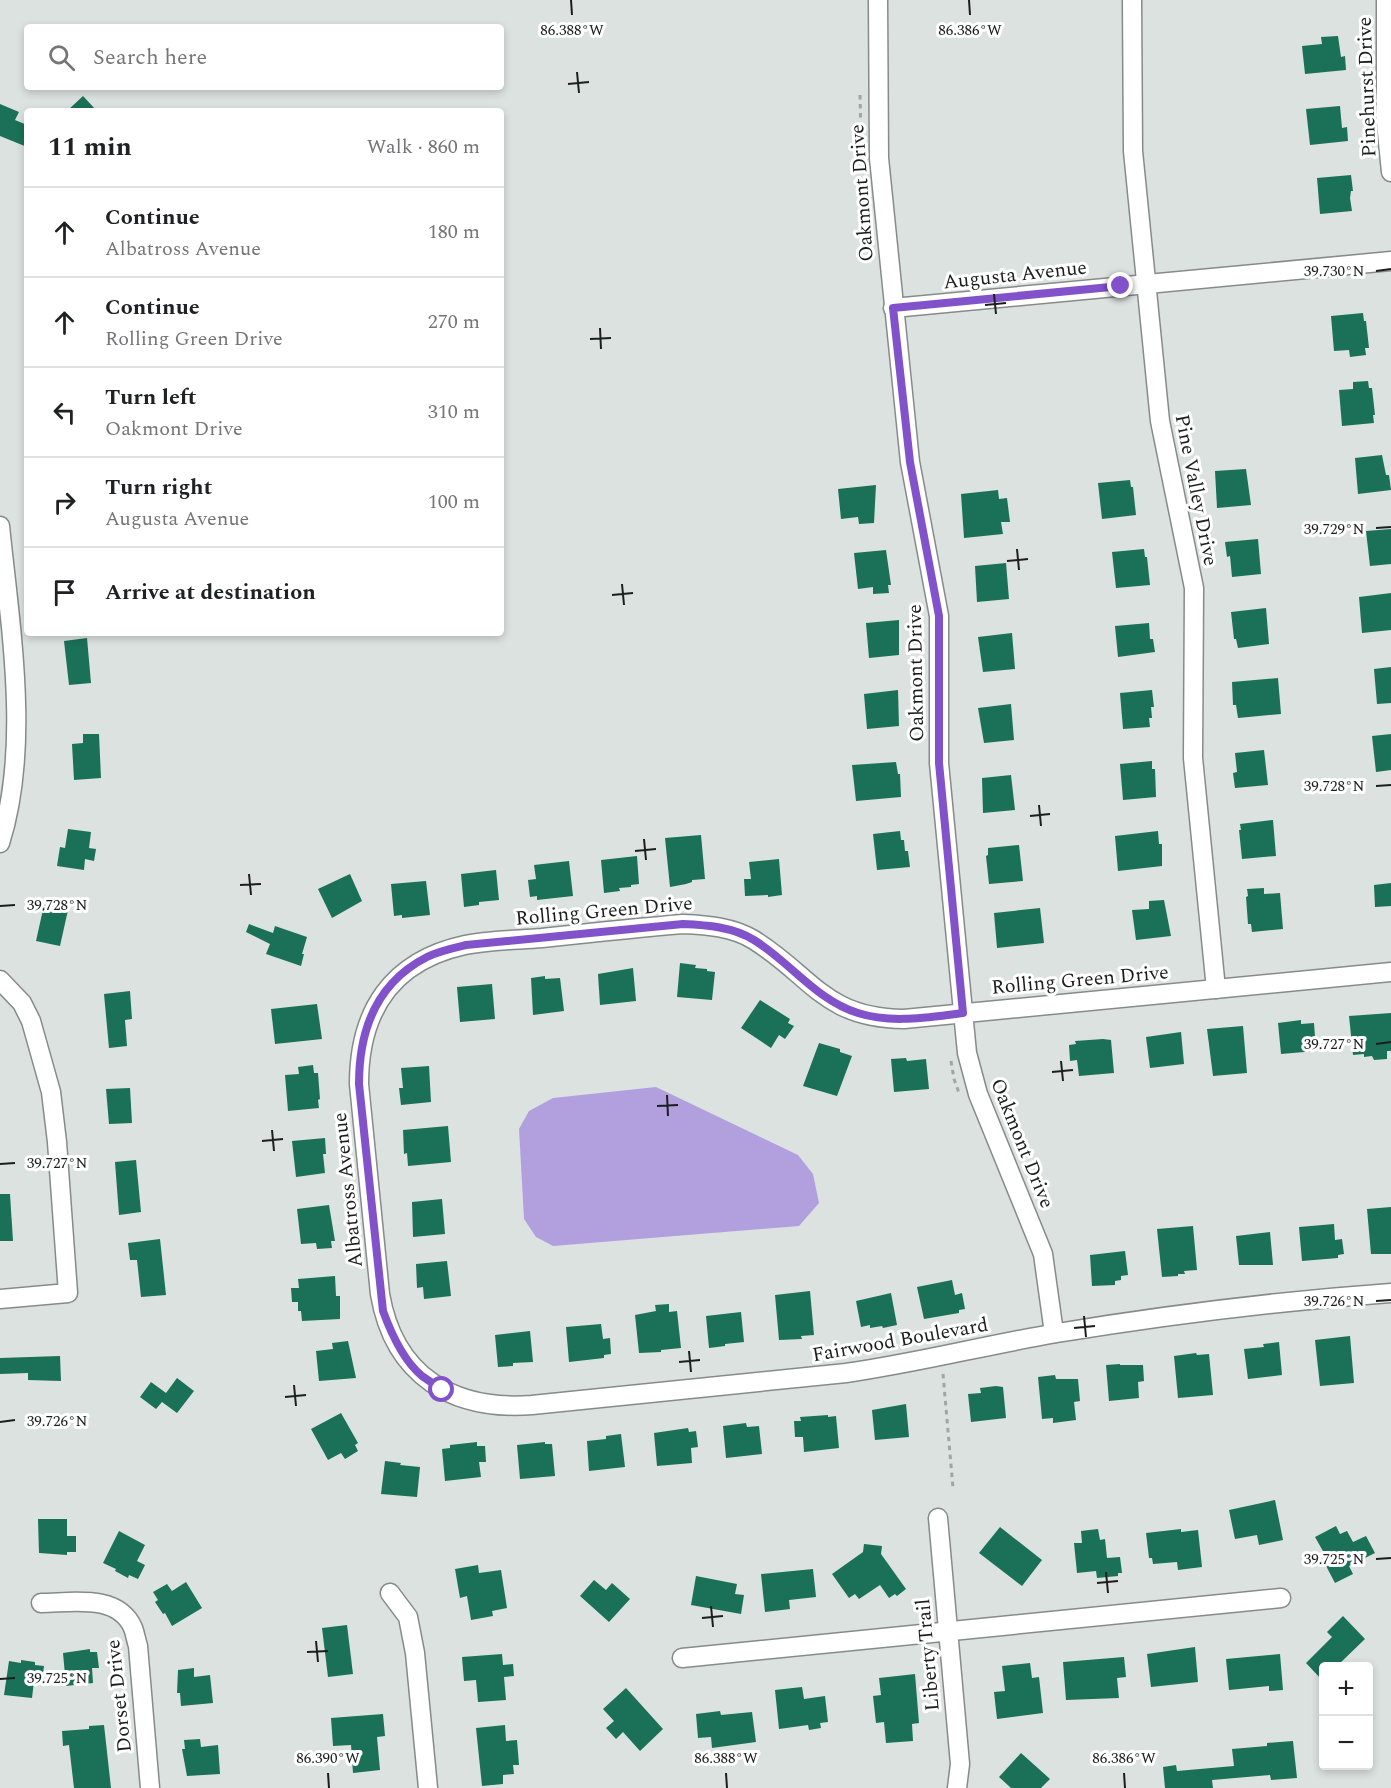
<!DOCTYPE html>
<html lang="en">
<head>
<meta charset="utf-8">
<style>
	body { margin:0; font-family:Spectral,serif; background:#f2f2f2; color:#202124 }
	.controls { position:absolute; right:18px; bottom:18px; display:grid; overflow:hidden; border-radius:6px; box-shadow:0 3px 9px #0003 }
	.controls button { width:54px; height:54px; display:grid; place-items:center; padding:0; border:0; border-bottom:2px solid #e0e0e0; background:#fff; color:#202124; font:30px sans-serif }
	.stop { position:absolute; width:18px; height:18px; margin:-14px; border:4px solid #8252cb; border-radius:50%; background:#fff }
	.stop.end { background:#8252cb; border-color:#fff; box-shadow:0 2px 6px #0008 }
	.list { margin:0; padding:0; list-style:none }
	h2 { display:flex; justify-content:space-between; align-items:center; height:78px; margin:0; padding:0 24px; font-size:26px }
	h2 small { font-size:20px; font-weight:400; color:#757577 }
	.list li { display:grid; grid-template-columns:39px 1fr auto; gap:18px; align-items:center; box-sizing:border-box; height:90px; padding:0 24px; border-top:2px solid #e0e0e0 }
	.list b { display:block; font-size:22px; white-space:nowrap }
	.list p { margin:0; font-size:20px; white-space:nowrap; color:#757577 }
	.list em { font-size:20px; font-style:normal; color:#757577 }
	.icon { flex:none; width:33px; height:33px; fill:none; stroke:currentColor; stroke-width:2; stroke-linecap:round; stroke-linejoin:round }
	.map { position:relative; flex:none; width:1391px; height:1788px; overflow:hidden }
	.search { position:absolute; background:#fff; box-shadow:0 3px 9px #0003; left:24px; top:24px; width:480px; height:66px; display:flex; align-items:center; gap:15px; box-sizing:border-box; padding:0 21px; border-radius:6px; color:#757577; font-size:22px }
	.panel { position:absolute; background:#fff; box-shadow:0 3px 9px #0003; left:24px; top:108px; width:480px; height:528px; border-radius:6px }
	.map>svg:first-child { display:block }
</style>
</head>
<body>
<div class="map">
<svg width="1391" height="1788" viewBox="0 0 1391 1788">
	<rect width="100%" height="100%" fill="#dce2e0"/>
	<polygon fill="#b29fdd" points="656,1087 798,1155 813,1174 819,1203 799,1226 553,1246 536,1237 524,1219 519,1129 529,1111 553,1098"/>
	<g fill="#1a7157">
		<polygon points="1338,36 1341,57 1345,56 1346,70 1305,74 1302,46 1322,44 1321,37"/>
		<polygon points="83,96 97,111 67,111"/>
		<polygon points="0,104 19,112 15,120 27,125 27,147 0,136"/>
		<polygon points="1340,106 1342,128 1347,127 1348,141 1310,145 1306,109"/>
		<polygon points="1351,175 1353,191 1351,191 1350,198 1352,211 1320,214 1317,178"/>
		<polygon points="1363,313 1364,321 1366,321 1369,348 1365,348 1366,355 1350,357 1349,350 1334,351 1331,316"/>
		<polygon points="1368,381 1369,388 1372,388 1375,415 1373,415 1374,423 1342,426 1339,390 1353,389 1353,382"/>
		<polygon points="1382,455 1386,475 1389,475 1391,490 1358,494 1355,458"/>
		<polygon points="1246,469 1251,505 1217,508 1215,471"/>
		<polygon points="1130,480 1131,487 1133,487 1136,515 1102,519 1098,483"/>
		<polygon points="876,485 874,523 859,524 858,517 841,519 838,489"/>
		<polygon points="998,490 999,499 1007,498 1010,522 1001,522 1003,534 964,538 961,494"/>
		<polygon points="1391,529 1391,564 1370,566 1366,531"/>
		<polygon points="1258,539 1261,574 1232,577 1230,556 1227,557 1225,542"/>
		<polygon points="1144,549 1145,557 1147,557 1150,585 1116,588 1112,552"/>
		<polygon points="886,550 891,585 888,585 889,593 873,594 873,587 858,589 854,553"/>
		<polygon points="1006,563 1009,599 977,602 975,566"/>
		<polygon points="1391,593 1391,630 1362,633 1359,597"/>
		<polygon points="1266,608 1269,644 1238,648 1236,639 1234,639 1231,612"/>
		<polygon points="899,620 899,655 869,658 866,623"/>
		<polygon points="1149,623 1150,639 1153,639 1155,652 1118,657 1115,626"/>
		<polygon points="1012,633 1015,669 983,672 978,637"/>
		<polygon points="87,638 91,683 69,685 64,641"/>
		<polygon points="1391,667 1391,703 1377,704 1374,669"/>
		<polygon points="1278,678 1281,714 1238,718 1236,705 1233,705 1232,682"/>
		<polygon points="898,690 899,726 867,729 864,694"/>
		<polygon points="1152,690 1154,707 1151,707 1152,718 1149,718 1150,727 1123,729 1120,693"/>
		<polygon points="1011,704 1014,740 984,743 978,708"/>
		<polygon points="83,734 99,734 101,778 74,780 72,744 83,743"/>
		<polygon points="1391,734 1391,770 1376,772 1372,736"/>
		<polygon points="1264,750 1268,785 1235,788 1233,773 1237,772 1235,753"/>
		<polygon points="1152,761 1152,769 1155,769 1156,797 1123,800 1120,764"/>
		<polygon points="896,762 898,774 900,774 901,797 856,801 852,765"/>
		<polygon points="1011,775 1015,810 983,813 982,778"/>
		<polygon points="1273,820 1276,856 1242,859 1239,830 1241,830 1240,824"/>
		<polygon points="68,829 91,832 89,848 96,849 94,861 85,859 84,870 57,866 60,847 65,848"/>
		<polygon points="900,831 901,840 904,840 905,851 908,851 910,867 877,870 873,834"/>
		<polygon points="1158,831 1159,844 1162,844 1162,866 1118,871 1115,836"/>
		<polygon points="701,835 705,879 692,880 692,882 686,884 670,887 665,838"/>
		<polygon points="1019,845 1023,881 989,884 986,856 988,855 988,848"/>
		<polygon points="637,856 639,884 631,885 631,887 619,888 620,891 604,893 601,860"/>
		<polygon points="779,859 782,895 768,897 768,895 745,896 744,879 751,879 749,862"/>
		<polygon points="569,861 573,896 537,900 537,896 530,897 528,880 536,879 534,865"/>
		<polygon points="496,870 499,900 479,902 479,905 464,907 461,874"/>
		<polygon points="350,874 362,901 332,918 318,889"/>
		<polygon points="426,881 430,915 402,918 402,915 394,916 391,884"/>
		<polygon points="1391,883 1391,906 1375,907 1374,885"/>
		<polygon points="1264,888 1264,894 1280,893 1283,929 1252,932 1251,924 1248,924 1246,897 1248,896 1247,889"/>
		<polygon points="1164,900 1171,936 1136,940 1132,910 1149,909 1149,901"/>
		<polygon points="44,905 68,910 60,946 36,941"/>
		<polygon points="1040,908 1044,943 997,948 994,913"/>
		<polygon points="249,924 273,933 275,926 307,937 302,954 304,954 301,966 266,954 270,944 246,932"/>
		<polygon points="680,963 696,965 695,968 707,969 707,971 715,972 712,1000 677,997"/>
		<polygon points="633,968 636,1001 600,1005 598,974"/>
		<polygon points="545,976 545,979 560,978 564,1011 533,1015 531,978"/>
		<polygon points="492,984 495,1019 460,1022 457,987"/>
		<polygon points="130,991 132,1019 125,1020 127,1046 109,1048 104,994"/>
		<polygon points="760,1000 790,1019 788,1023 794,1026 785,1039 779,1035 771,1048 741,1028"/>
		<polygon points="317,1004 322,1039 275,1044 271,1009"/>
		<polygon points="1391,1013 1391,1051 1387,1051 1387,1059 1374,1060 1372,1056 1364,1057 1364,1054 1353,1055 1349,1016"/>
		<polygon points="1301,1020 1301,1024 1314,1023 1316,1051 1281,1054 1278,1023"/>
		<polygon points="1243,1026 1247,1073 1213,1076 1207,1029"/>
		<polygon points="1181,1032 1184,1064 1150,1068 1146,1037"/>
		<polygon points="1103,1039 1111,1040 1114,1073 1079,1076 1077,1060 1070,1061 1069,1045 1076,1044 1075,1041"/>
		<polygon points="819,1043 840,1049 840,1052 852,1056 837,1096 803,1086"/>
		<polygon points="906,1058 907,1061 926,1059 929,1089 894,1092 891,1059"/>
		<polygon points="313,1065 314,1073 318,1073 320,1099 318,1100 319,1108 288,1111 285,1075 299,1074 298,1067"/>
		<polygon points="429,1066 431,1102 401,1105 399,1088 403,1088 401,1068"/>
		<polygon points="130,1088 132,1123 109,1124 106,1089"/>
		<polygon points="448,1126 451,1162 408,1166 407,1153 404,1154 403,1130"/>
		<polygon points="325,1138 326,1154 323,1154 325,1173 296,1177 292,1141"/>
		<polygon points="136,1160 141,1212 119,1215 115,1162"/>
		<polygon points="0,1194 10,1194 13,1241 0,1241"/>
		<polygon points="442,1199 445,1234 413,1237 412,1202"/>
		<polygon points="329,1205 335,1241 331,1241 332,1248 317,1249 316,1243 301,1244 297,1209"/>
		<polygon points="1391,1207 1391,1254 1371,1254 1367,1209"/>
		<polygon points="1334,1224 1335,1240 1342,1239 1344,1254 1338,1255 1338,1258 1302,1261 1299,1227"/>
		<polygon points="1193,1226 1197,1270 1184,1271 1185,1274 1178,1274 1178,1276 1162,1277 1157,1229"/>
		<polygon points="1270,1232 1273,1265 1239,1265 1236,1236"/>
		<polygon points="160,1239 166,1295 141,1297 137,1260 130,1260 128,1243"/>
		<polygon points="1125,1251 1128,1275 1121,1276 1121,1280 1115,1281 1115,1285 1092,1286 1090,1255"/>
		<polygon points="447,1261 451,1296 424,1299 423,1287 417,1288 416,1264"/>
		<polygon points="335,1276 336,1296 340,1296 340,1319 302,1321 301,1311 298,1311 298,1302 292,1302 291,1288 299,1288 298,1279"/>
		<polygon points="952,1280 955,1295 962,1293 965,1309 959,1310 959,1313 924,1319 917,1287"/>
		<polygon points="810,1291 814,1335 801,1336 802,1339 779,1340 775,1295"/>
		<polygon points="891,1293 897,1325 883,1328 882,1326 870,1328 870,1325 861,1327 856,1301"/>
		<polygon points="669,1304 669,1312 677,1311 681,1348 661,1350 661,1352 639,1353 635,1315 656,1311 655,1305"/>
		<polygon points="741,1312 744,1342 725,1344 725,1346 709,1348 706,1316"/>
		<polygon points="601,1324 603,1339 610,1338 611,1354 604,1355 604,1358 569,1362 566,1327"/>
		<polygon points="530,1331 533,1362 513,1363 513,1366 498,1367 495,1335"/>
		<polygon points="1350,1336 1354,1383 1320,1386 1315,1340"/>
		<polygon points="348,1341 356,1378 319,1381 316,1351 333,1349 332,1343"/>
		<polygon points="1279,1342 1282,1375 1248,1379 1244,1349 1264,1347 1263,1344"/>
		<polygon points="1196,1353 1197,1355 1209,1354 1213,1395 1178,1398 1174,1356"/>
		<polygon points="60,1356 61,1381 28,1380 28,1373 0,1374 0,1358"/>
		<polygon points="1120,1364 1120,1365 1143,1365 1144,1381 1138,1382 1139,1398 1109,1401 1106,1365"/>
		<polygon points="1055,1375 1056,1379 1078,1379 1080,1401 1074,1402 1076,1420 1053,1423 1053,1418 1042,1419 1038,1377"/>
		<polygon points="177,1378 194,1391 177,1413 162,1402 156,1409 140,1397 151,1382 166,1393"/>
		<polygon points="996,1386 1003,1387 1006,1418 971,1422 968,1394 981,1393 980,1388"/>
		<polygon points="906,1404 909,1437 875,1440 872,1410"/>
		<polygon points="341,1413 358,1443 355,1445 358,1451 345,1459 341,1453 328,1460 311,1429"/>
		<polygon points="828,1415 828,1417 836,1416 839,1448 804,1452 803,1437 795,1437 794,1421 801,1421 800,1417"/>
		<polygon points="746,1423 747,1427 759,1426 762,1454 726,1458 723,1426"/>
		<polygon points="688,1428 689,1432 696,1431 698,1447 691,1448 692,1463 657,1466 654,1433"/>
		<polygon points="621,1434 625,1467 589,1471 587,1441 606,1439 606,1436"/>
		<polygon points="477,1442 477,1446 485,1446 486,1462 479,1462 481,1477 445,1481 442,1449 450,1448 450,1445"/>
		<polygon points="545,1442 545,1444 552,1444 555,1476 520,1479 517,1445"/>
		<polygon points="385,1461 401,1463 400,1465 420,1467 417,1497 381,1494"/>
		<polygon points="1275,1500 1283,1540 1259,1545 1257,1535 1235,1539 1229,1510"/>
		<polygon points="38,1519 67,1519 67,1536 76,1536 76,1552 67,1552 67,1555 39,1553"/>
		<polygon points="1336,1526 1340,1534 1347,1531 1353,1542 1366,1536 1375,1553 1349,1566 1353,1574 1335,1583 1324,1562 1328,1560 1315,1537"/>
		<polygon points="1000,1527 1042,1560 1022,1586 979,1553"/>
		<polygon points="1098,1529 1100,1540 1105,1539 1107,1558 1120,1557 1122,1573 1118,1573 1118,1576 1097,1578 1096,1571 1077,1573 1074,1543 1082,1543 1081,1531"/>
		<polygon points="1181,1529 1181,1532 1198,1530 1202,1567 1178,1570 1177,1562 1153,1564 1152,1558 1149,1558 1146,1533"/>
		<polygon points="119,1531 145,1545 137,1561 145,1565 138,1579 129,1575 128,1578 115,1571 116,1569 103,1563"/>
		<polygon points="864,1544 882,1546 881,1554 906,1589 897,1596 895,1594 889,1598 880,1585 859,1599 855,1594 849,1598 832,1574 863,1552"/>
		<polygon points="478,1565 479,1573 501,1570 507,1608 492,1611 493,1616 471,1620 467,1596 460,1598 455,1569"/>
		<polygon points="813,1569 816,1597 789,1600 790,1609 765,1612 761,1574"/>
		<polygon points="696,1576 737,1584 735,1594 744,1595 741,1614 691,1605"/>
		<polygon points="594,1580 606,1590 612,1583 630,1599 609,1622 580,1596"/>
		<polygon points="186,1582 202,1608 172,1626 165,1613 163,1614 155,1602 158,1600 153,1592 167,1584 172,1591"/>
		<polygon points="1343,1616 1365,1639 1337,1666 1323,1666 1323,1681 1306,1663 1332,1637 1327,1632"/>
		<polygon points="347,1625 353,1674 328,1677 322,1628"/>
		<polygon points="1195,1647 1198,1682 1151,1687 1147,1654"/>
		<polygon points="90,1649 90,1652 97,1652 99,1668 92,1668 93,1683 66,1686 63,1653"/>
		<polygon points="502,1654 503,1665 513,1664 514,1676 504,1677 506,1700 478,1702 476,1680 464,1681 462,1657"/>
		<polygon points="1280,1654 1283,1690 1269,1691 1269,1686 1229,1690 1226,1659"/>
		<polygon points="1124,1657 1126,1677 1117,1678 1119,1698 1066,1700 1063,1662"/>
		<polygon points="21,1660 35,1662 35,1665 44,1666 42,1682 34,1681 32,1698 4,1695 9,1661 21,1663"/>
		<polygon points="1030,1663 1032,1678 1039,1677 1043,1713 997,1719 994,1692 1005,1691 1002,1666"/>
		<polygon points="194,1668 194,1677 210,1675 213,1703 181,1706 180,1693 177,1693 178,1670"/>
		<polygon points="915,1674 919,1723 912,1724 913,1741 886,1743 884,1722 876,1723 873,1696 881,1695 879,1678"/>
		<polygon points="802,1687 804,1699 825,1696 828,1722 820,1723 821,1728 809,1730 808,1725 779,1729 775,1690"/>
		<polygon points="626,1688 663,1729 640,1751 623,1732 616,1739 606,1728 614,1721 603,1709"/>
		<polygon points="720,1711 721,1715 752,1712 756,1742 712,1748 711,1737 698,1738 696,1714"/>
		<polygon points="383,1714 385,1736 377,1737 380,1770 353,1773 351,1745 333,1746 331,1718"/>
		<polygon points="104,1725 111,1788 74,1788 69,1745 63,1746 62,1731 89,1729 89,1726"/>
		<polygon points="505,1725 506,1741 517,1740 519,1765 513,1765 514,1774 503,1775 503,1784 482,1786 476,1728"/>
		<polygon points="200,1739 201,1747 218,1745 220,1774 187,1776 182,1749 185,1749 184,1740"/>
		<polygon points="1293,1741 1297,1778 1271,1780 1270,1775 1212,1780 1213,1788 1165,1788 1163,1767 1176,1765 1177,1771 1234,1766 1232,1749 1267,1746 1267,1743"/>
		<polygon points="1021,1753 1050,1779 1041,1788 1011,1788 999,1777"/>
	</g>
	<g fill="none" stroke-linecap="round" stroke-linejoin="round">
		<g stroke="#868b89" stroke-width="21">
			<g id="minor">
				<polyline points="878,0 879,158 910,462 939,616 939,763 967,1053 978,1094 1043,1254 1054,1333"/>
				<polyline points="1132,0 1133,151 1160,421 1194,588 1193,758 1216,989"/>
				<polyline points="1386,0 1386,122 1391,172"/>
				<polyline points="893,308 1391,261"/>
				<path d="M 0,526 C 10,625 31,746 0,843"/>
				<path d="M 1391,972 L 904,1019 C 824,1018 813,977 754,940 C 733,927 707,925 683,924 C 636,928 589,933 542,938 C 517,940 489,940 465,945 C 391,961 359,1012 359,1084 L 380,1294 C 394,1376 453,1411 532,1405 L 846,1373 C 917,1363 986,1345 1057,1333 C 1167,1315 1279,1301 1391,1293"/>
				<polyline points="0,980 22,1003 31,1021 51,1092 57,1142 68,1293 0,1299"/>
				<polyline points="938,1518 960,1764 957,1788"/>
				<polyline points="390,1593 408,1617 415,1653 428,1788"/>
				<path d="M 41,1603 C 71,1603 118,1593 133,1628 C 135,1633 136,1640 138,1646 L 150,1788"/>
				<polyline points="682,1658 1281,1598"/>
			</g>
		</g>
		<g stroke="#a1a5a4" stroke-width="3" stroke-dasharray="4.5 4.5" stroke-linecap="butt">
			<polyline points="860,95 861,139"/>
			<polyline points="951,1061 954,1079 959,1093"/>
			<polyline points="943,1374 953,1488"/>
		</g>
		<use href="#minor" stroke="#fff" stroke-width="18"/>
	</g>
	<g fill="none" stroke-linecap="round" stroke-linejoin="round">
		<path stroke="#8252cb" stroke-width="8" d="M 442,1390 C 436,1385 429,1381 422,1376 C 404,1361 391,1333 383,1311 L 359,1084 C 359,1031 376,983 427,957 C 439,951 453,948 466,945 L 683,924 C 707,925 733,927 754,940 C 790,962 816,1000 858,1013 C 892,1024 929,1017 963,1013 L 939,763 L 939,616 L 910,462 L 893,308 L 1121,286"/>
	</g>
	<path fill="none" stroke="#1c1e1d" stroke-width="2" d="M 571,0 L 572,15M 969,0 L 970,15M 577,72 L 579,93M 568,84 L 589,82M 1376,271 L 1391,269M 994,294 L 996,314M 985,305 L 1006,303M 600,328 L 601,349M 590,339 L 611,338M 1376,528 L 1391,527M 1017,549 L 1019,570M 1007,561 L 1028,559M 622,584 L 624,605M 612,595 L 633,593M 1376,786 L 1391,785M 1039,805 L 1041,826M 1030,816 L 1050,814M 644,839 L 646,860M 635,851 L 656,849M 249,874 L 251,895M 240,885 L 261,884M 0,906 L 15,905M 1376,1044 L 1391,1042M 1061,1061 L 1063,1081M 1052,1072 L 1073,1070M 667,1095 L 668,1116M 657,1106 L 678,1105M 272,1130 L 274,1151M 262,1141 L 283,1139M 0,1164 L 15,1163M 1376,1301 L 1391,1300M 1084,1316 L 1086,1337M 1074,1328 L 1095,1326M 689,1351 L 691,1372M 679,1362 L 700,1360M 294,1385 L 296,1406M 285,1397 L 306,1395M 0,1422 L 15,1420M 1376,1559 L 1391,1558M 1106,1572 L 1108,1593M 1097,1583 L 1118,1581M 711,1606 L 713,1627M 702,1618 L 723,1616M 316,1641 L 318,1662M 307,1652 L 328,1651M 0,1679 L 15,1678M 328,1773 L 329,1788M 726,1773 L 727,1788M 1124,1773 L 1125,1788"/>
	<g text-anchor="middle" stroke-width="6" stroke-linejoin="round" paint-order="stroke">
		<g font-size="20" fill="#1c1e1d" stroke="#fff">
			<text transform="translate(1366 87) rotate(-92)" y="7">Pinehurst Drive</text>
			<text transform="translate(861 193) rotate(-94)" y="7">Oakmont Drive</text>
			<text transform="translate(1015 274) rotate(-6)" y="7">Augusta Avenue</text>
			<text transform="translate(1197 490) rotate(79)" y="7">Pine Valley Drive</text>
			<text transform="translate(915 673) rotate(-91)" y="7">Oakmont Drive</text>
			<text transform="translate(604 910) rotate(-5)" y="7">Rolling Green Drive</text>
			<text transform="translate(1080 979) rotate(-5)" y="7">Rolling Green Drive</text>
			<text transform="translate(1023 1143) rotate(68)" y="7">Oakmont Drive</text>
			<text transform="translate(347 1190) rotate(-96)" y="7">Albatross Avenue</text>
			<text transform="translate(900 1339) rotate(-10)" y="7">Fairwood Boulevard</text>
			<text transform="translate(927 1655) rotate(-95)" y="7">Liberty Trail</text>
			<text transform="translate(118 1696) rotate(-96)" y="7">Dorset Drive</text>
		</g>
	</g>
	<g font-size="15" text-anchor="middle" fill="#1c1e1d" stroke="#fff" stroke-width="6" stroke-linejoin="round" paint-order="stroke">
		<text x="572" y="35">86.388°W</text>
		<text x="970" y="35">86.386°W</text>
		<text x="1334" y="276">39.730°N</text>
		<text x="1334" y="534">39.729°N</text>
		<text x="1334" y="791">39.728°N</text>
		<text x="57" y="910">39.728°N</text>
		<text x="1334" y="1049">39.727°N</text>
		<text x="57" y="1168">39.727°N</text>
		<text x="1334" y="1306">39.726°N</text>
		<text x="57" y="1426">39.726°N</text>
		<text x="1334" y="1564">39.725°N</text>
		<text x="57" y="1683">39.725°N</text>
		<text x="328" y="1763">86.390°W</text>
		<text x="726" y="1763">86.388°W</text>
		<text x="1124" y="1763">86.386°W</text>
	</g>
</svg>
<div class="controls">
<button>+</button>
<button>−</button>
</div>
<div class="stop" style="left:442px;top:1390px"></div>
<div class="stop end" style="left:1121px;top:286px"></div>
<div class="search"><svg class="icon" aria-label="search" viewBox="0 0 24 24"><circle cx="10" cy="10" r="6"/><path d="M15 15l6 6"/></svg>Search here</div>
<section class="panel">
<h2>11 min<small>Walk · 860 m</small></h2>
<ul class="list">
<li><svg class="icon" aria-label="ahead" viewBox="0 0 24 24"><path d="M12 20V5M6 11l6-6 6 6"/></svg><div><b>Continue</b><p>Albatross Avenue</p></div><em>180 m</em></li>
<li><svg class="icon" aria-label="ahead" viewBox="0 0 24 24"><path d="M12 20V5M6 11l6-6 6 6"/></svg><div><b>Continue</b><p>Rolling Green Drive</p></div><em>270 m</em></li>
<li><svg class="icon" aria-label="left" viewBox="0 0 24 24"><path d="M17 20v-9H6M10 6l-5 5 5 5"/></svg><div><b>Turn left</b><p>Oakmont Drive</p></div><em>310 m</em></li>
<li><svg class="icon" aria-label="right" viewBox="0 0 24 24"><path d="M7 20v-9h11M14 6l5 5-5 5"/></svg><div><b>Turn right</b><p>Augusta Avenue</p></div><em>100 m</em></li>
<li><svg class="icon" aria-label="arrive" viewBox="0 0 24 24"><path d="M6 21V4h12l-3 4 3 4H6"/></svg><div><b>Arrive at destination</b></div></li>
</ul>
</section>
</div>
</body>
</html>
